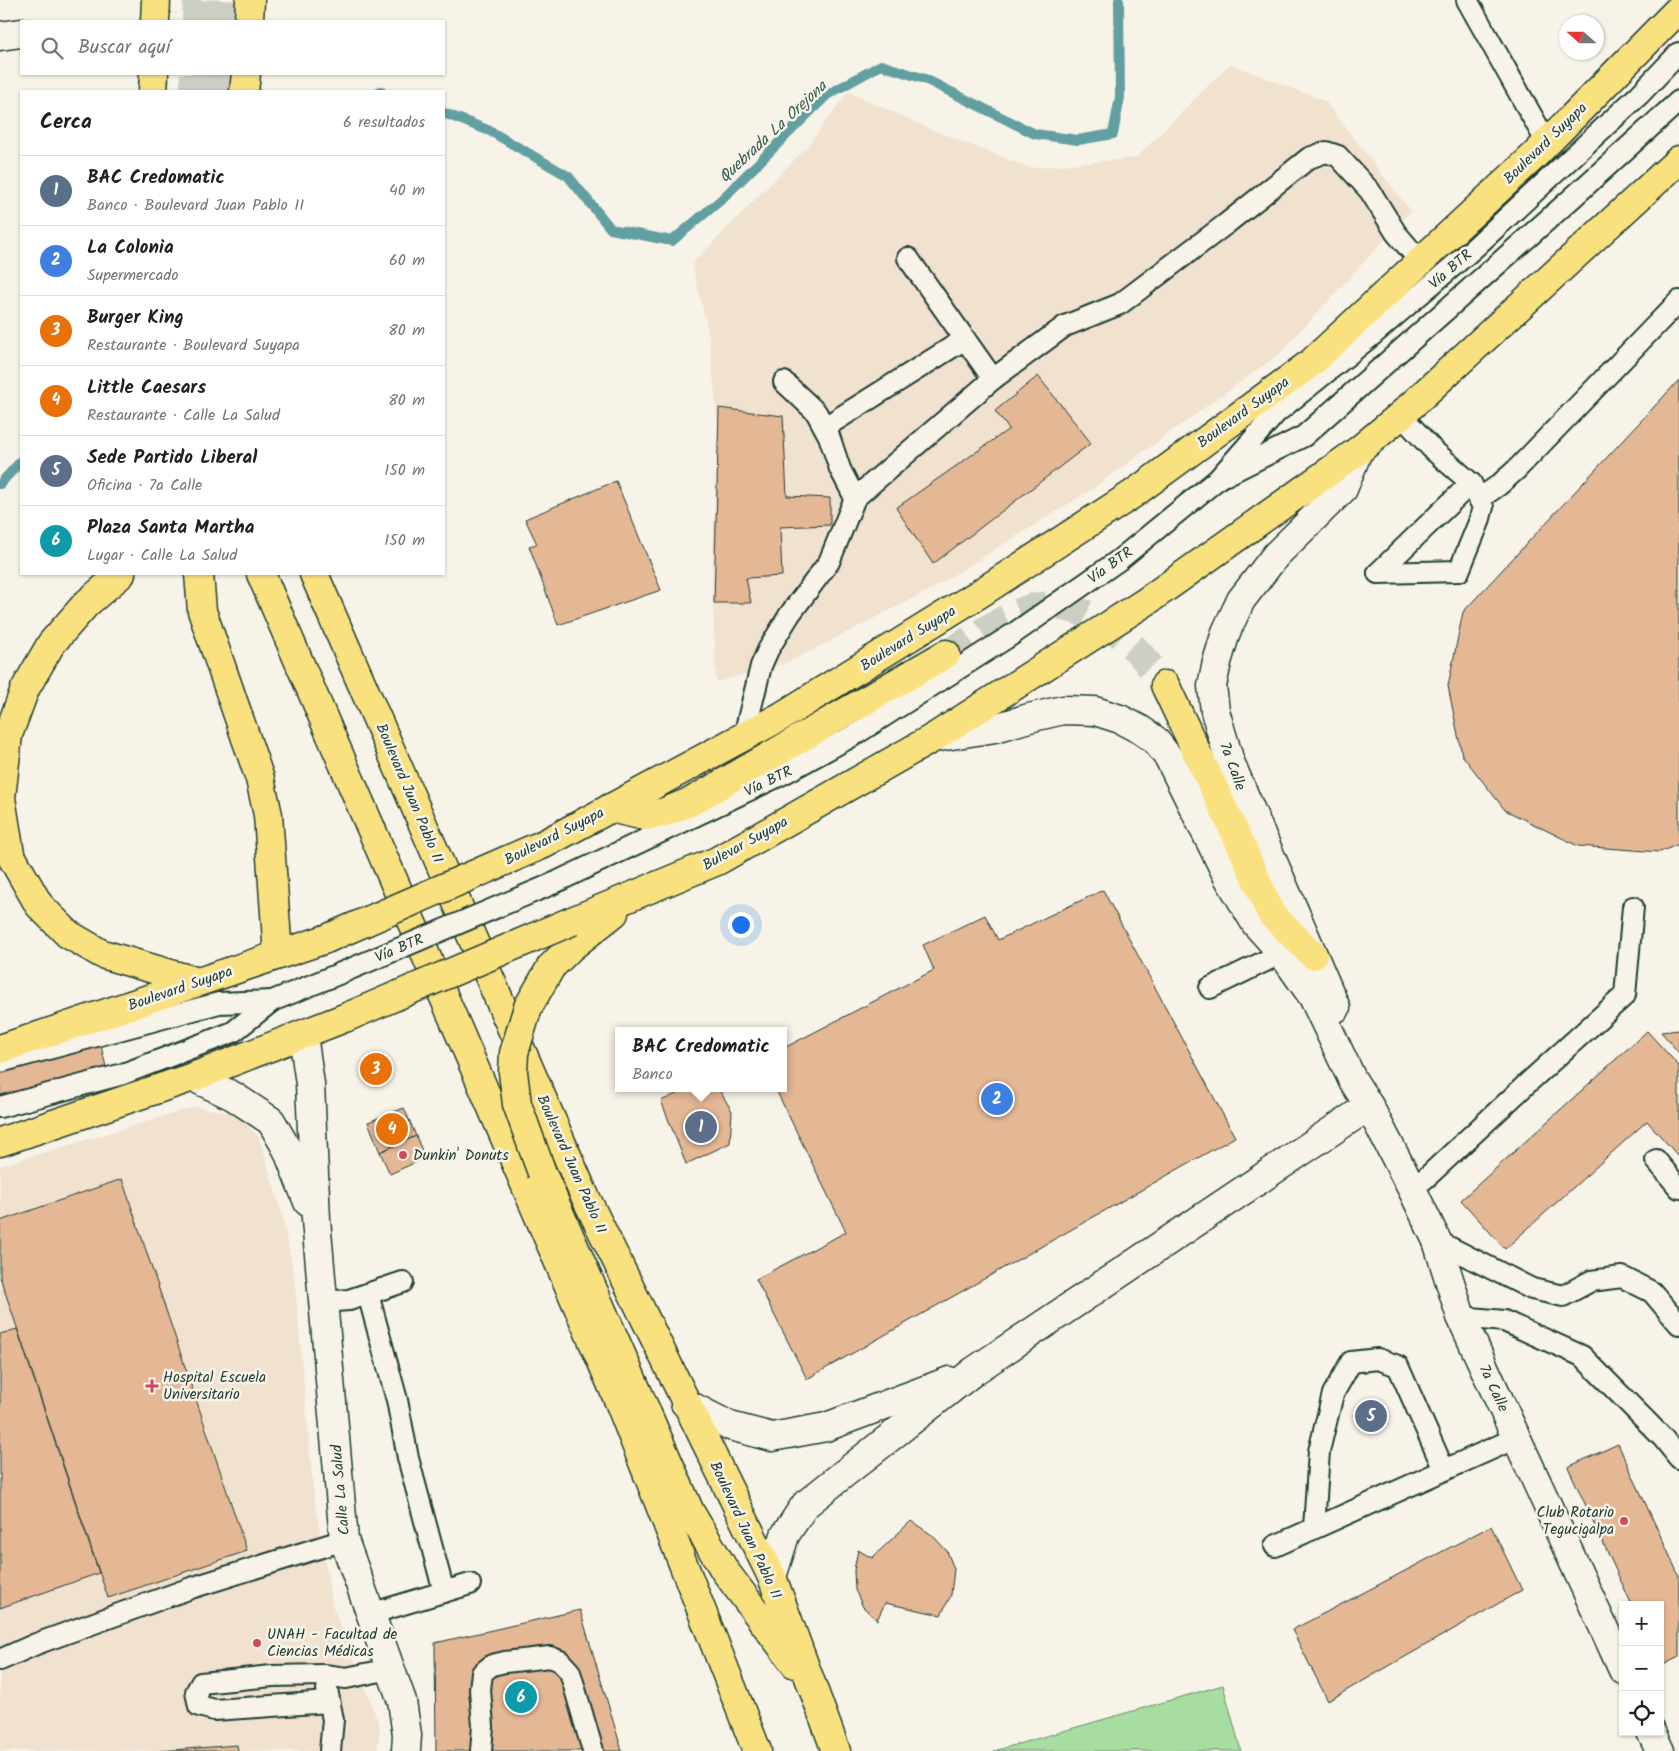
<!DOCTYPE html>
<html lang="es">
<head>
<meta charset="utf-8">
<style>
	body { margin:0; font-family:Kalam,sans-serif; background:#f2f2f2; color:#202124 }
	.controls { position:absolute; right:15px; bottom:15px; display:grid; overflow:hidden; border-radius:0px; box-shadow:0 1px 4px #0004 }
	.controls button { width:45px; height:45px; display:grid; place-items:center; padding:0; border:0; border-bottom:1px solid #e0e0e0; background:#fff; color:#202124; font:25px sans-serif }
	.compass { position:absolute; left:1559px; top:15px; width:45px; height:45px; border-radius:50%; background:#fff; box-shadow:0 1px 4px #0004; rotate:291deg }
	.you { position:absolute; left:740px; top:924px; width:18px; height:18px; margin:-12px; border:4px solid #fff; border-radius:50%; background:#1a73e8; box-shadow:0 0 0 8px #1a73e833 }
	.badge { display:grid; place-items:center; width:32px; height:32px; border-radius:50%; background:#0b8043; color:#fff; font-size:16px; font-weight:700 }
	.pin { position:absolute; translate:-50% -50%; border:2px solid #fff; box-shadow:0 1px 5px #0006 }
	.popup { position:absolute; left:615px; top:1027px; width:172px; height:65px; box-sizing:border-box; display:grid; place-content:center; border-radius:0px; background:#fff; filter:drop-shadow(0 1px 4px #0005); font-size:16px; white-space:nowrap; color:#757577 }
	.popup b { font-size:19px; color:#202124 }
	.popup::after { content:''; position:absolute; left:50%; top:100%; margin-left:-10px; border:10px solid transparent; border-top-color:#fff }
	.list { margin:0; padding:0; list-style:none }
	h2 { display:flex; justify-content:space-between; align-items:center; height:65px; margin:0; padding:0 20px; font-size:21px }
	h2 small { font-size:16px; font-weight:400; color:#757577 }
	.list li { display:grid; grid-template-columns:32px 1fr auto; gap:15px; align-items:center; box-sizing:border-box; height:70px; padding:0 20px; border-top:1px solid #e0e0e0 }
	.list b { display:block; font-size:19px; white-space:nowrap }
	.list p { margin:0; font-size:16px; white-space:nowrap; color:#757577 }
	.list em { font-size:16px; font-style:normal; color:#757577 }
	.icon { flex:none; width:28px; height:28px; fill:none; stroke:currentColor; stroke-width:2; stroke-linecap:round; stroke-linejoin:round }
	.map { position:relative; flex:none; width:1679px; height:1751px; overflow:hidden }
	.search { position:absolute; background:#fff; box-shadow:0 1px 4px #0004; left:20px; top:20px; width:425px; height:55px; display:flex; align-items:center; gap:12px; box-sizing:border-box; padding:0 18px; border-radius:0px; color:#757577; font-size:19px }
	.panel { position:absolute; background:#fff; box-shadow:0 1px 4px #0004; left:20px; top:90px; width:425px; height:485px; border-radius:0px }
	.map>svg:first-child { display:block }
</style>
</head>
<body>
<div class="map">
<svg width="1679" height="1751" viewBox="0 0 1679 1751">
	<rect width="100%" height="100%" fill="#f7f3e8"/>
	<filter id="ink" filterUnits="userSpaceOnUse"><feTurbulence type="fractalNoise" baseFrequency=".02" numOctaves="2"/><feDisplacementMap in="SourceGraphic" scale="10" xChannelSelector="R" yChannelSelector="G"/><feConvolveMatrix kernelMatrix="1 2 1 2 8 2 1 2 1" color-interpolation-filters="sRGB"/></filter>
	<g filter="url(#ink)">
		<g fill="#f1e1cf">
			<polygon points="1230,64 1325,101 1411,211 1279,354 1092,489 933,588 787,663 716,682 712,581 718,427 709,335 692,264 807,147 848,92 935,131 1030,168 1136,158"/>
			<polygon points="195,1107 234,1113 259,1137 281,1211 294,1275 314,1498 332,1604 380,1726 377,1751 0,1751 0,1166"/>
		</g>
		<polygon fill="#a7dda0" stroke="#638d6a" points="1223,1685 1241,1751 994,1751"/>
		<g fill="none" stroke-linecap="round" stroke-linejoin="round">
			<g stroke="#629fa1" stroke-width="10">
				<polyline points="380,91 381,91"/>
				<polyline points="444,113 490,131 568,176 611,229 672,241 722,199 827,95 881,65 925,79 1035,134 1078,140 1113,134 1120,97 1119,0"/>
				<polyline points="0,484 21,461"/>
			</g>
		</g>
		<g fill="#e4b795" stroke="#1f3d34">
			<polygon points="1038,376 1091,443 933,564 896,508 1009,429 995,411"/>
			<polygon points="1679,380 1679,844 1660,852 1578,846 1505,810 1462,755 1448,686 1463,612"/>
			<polygon points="719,408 783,416 787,496 830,498 830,525 780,527 782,576 746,578 751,603 714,603"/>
			<polygon points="616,481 661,590 558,625 529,546 537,544 525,519"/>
			<polygon points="1103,890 1235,1137 807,1379 756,1279 846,1232 775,1088 784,1088 784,1048 934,970 923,945 985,915 998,940"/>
			<polygon points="1679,1030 1679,1053 1661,1032"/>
			<polygon points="1647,1031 1679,1066 1679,1157 1647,1121 1505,1249 1461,1200"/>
			<polygon points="101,1046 107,1071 0,1100 0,1073"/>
			<polygon points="383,1056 389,1075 368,1082 362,1063"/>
			<polygon points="689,1088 718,1088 732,1111 730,1143 686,1164 661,1101"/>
			<polygon points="404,1108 416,1136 380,1152 368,1122"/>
			<polygon points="416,1136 425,1158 390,1174 380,1152"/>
			<polygon points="122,1179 247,1551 108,1598 0,1277 0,1221"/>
			<polygon points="17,1329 99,1573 0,1608 0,1334"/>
			<polygon points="1618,1444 1679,1576 1679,1657 1661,1666 1660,1605 1632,1605 1568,1467"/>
			<polygon points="911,1521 932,1535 947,1551 954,1569 951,1595 941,1615 885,1603 877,1620 863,1607 855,1590 854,1570 858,1550 872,1558"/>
			<polygon points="1491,1526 1522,1590 1328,1701 1292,1630"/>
			<polygon points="580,1610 622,1751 436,1751 435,1643"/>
			<polygon points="237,1745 238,1751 160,1751"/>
		</g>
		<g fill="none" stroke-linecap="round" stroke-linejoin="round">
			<g stroke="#cccfc4" stroke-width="28" stroke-dasharray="28 14" stroke-linecap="butt">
				<polyline points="196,21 197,0"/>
				<polyline points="220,21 221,0"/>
				<polyline points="194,91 194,74"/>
				<polyline points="216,91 217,74"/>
				<path d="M 946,654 C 972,639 1002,617 1030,608 C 1044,604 1055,605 1068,608 C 1112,618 1139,651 1165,685"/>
			</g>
			<g stroke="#1f3d34" stroke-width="24">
				<g id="lane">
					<polyline points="1467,0 1547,143"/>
					<polyline points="908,258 993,379"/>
					<polyline points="784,382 816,412 829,436 840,469 855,498"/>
					<polyline points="825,427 965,339"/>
					<polyline points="1226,475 1304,436 1571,199 1679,101"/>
					<polyline points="1479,499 1499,485 1517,469 1679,301"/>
					<polyline points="1378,573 1459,571 1479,522 1483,507 1471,483 1433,450 1401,415"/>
					<polyline points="1378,573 1471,483"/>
					<polyline points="744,736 761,666 768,650 790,614 829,562 855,498 993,379 1065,326 1120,304 1226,224 1309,158 1326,152 1338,156 1370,191 1396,233 1420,261"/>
					<polyline points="552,884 783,774 856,734 1013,634 1119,560 1218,479 1276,413 1374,334 1473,249 1639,95 1679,53"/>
					<polyline points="1210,988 1282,953"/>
					<polyline points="0,1062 219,1003 272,1001"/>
					<polyline points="0,1107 123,1074 233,1032 272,1001 341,973"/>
					<polyline points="1656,1160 1679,1188"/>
					<polyline points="1412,1189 1428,1176 1531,1080 1625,995 1633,907"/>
					<polyline points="1437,1241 1532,1289 1563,1296 1591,1281 1622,1277 1652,1292 1679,1324"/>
					<polyline points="368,1294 397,1400 408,1458 444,1592"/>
					<polyline points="323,1302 349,1300 403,1282"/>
					<polyline points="1461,1317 1504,1321 1582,1356 1663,1438 1679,1458"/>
					<polyline points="1314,1528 1319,1451 1333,1394 1351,1362 1378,1359 1398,1366 1444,1470"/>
					<polyline points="1275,1546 1516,1438"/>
					<polyline points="370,1614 470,1584"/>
					<polyline points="0,1660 36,1644 191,1588 344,1540"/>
					<polyline points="327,1689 333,1720 330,1751"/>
					<polyline points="329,1702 214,1710 199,1706 196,1692 201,1683 272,1676 324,1675 346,1678 390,1669"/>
					<polyline points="481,1751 483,1726 480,1689 482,1673 492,1665 505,1662 550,1657 560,1661 570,1672 593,1751"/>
				</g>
			</g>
			<g stroke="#1f3d34" stroke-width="31">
				<g id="street">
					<polyline points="0,36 21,33"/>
					<polyline points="933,738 995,728 1029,718 1063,710 1095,711 1120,719 1141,730 1155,740 1169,758 1228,877 1256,924 1282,953 1313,997 1352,1079 1369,1106 1412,1189 1437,1241 1461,1317 1623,1670"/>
					<polyline points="1336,1008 1230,762 1215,711 1212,686 1217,662 1226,632 1241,600 1276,555 1343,489 1358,451"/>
					<polyline points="685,1403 730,1426 772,1437 826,1427 949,1381"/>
					<polyline points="772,1577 785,1535 805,1505 841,1476 974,1371 1369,1106"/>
					<polyline points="1651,1732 1660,1751"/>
				</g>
			</g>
			<g stroke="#1f3d34" stroke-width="31">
				<g id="secondary">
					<polyline points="303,1035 310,1084 316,1220 344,1540 402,1701 407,1735 406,1751"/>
					<polyline points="193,1077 233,1096 271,1121 287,1149 308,1202"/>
				</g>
			</g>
			<g stroke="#1f3d34" stroke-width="31">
				<g id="primary">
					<polyline points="155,21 156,0"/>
					<polyline points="249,21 250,0"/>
					<polyline points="153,91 154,74"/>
					<polyline points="244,91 246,74"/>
					<polyline points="121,574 86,604 51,644 25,689 8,735 1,798 10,854 39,905 68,934 102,954 198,982"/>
					<polyline points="199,574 202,611 260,779 268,815 278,955"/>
					<polyline points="261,574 620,1404 757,1751"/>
					<polyline points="314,574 582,1190 772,1577 836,1751"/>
					<polyline points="1165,685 1245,854 1271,914 1313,955"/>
					<polyline points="610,808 645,816 665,812 692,801 946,654"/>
					<polyline points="544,844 782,716 982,592 1133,494 1311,363 1535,155 1679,9"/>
					<polyline points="572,921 717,861 933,738 1147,601 1358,451 1401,415 1679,160"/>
					<polyline points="551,967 571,947 614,913"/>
					<polyline points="0,1049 326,939"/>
					<polyline points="0,1142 193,1077 347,1017"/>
					<polyline points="542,1173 690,1512 725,1571 795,1664"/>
				</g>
			</g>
			<use href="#lane" stroke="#f7f3e8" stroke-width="20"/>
			<use href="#street" stroke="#f7f3e8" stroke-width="28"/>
			<use href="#secondary" stroke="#f7f3e8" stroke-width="28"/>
			<use href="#primary" stroke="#fae180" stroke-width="28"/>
			<g stroke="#1f3d34" stroke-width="24" stroke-linecap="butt">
				<polyline id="lane-bridge" points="341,973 552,884"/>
			</g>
			<g stroke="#1f3d34" stroke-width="31" stroke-linecap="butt">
				<g id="primary-bridge">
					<polyline points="326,939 544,844"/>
					<polyline points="347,1017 572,921"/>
					<polyline points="542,1173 517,1104 513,1072 514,1053 528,1007 551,967"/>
				</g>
			</g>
			<use href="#lane-bridge" stroke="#f7f3e8" stroke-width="20"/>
			<use href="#primary-bridge" stroke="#fae180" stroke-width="28"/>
		</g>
	</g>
	<g fill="#d1495b" stroke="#f7f3e8" stroke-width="2">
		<circle cx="403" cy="1155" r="5"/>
		<path d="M149.5 1378.5h5v5h5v5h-5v5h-5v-5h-5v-5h5z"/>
		<circle cx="1624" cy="1521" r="5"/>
		<circle cx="257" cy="1643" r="5"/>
	</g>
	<g text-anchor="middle" stroke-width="5" stroke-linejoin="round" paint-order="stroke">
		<g font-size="15" fill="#1f3d34" stroke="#f7f3e8">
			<text transform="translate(1545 143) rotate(-44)" y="5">Boulevard Suyapa</text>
			<text transform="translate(1450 269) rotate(-41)" y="5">Vía BTR</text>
			<text transform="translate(1243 412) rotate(-36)" y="5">Boulevard Suyapa</text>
			<text transform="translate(1110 565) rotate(-36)" y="5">Vía BTR</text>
			<text transform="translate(908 638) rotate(-32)" y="5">Boulevard Suyapa</text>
			<text transform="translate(1233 766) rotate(70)" y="5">7a Calle</text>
			<text transform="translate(768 781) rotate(-26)" y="5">Vía BTR</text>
			<text transform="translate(410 793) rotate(67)" y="5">Boulevard Juan Pablo II</text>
			<text transform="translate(554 836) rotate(-27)" y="5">Boulevard Suyapa</text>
			<text transform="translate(745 843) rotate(-29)" y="5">Bulevar Suyapa</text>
			<text transform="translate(399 948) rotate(-23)" y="5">Vía BTR</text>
			<text transform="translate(180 988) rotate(-19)" y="5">Boulevard Suyapa</text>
			<text transform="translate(572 1164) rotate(66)" y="5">Boulevard Juan Pablo II</text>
			<text transform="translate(1494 1388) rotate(65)" y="5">7a Calle</text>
			<text transform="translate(340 1490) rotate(-95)" y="5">Calle La Salud</text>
			<text transform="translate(746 1530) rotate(65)" y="5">Boulevard Juan Pablo II</text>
		</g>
		<g font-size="15" fill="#1f3d34" stroke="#f7f3e8" text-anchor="start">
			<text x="413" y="1160">Dunkin' Donuts</text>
			<text x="163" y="1382">Hospital Escuela<tspan x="163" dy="17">Universitario</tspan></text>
			<text x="1614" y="1517" text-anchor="end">Club Rotario<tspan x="1614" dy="17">Tegucigalpa</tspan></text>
			<text x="267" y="1639">UNAH - Facultad de<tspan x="267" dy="17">Ciencias Médicas</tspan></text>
		</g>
		<g font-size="16" font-style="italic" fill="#355e58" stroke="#f7f3e8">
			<text transform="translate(772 131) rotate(-43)" y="6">Quebrada La Orejona</text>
		</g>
	</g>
</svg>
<div class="controls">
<button>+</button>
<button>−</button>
<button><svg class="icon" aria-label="locate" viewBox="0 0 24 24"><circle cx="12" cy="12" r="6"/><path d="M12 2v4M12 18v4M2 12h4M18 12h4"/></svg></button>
</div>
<svg class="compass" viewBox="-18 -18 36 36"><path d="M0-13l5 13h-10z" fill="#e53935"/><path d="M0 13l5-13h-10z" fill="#757577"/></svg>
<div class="you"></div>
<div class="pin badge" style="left:701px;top:1127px;background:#5c6f8a">1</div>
<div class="popup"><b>BAC Credomatic</b>Banco</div>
<div class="pin badge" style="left:997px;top:1099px;background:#3f7fe0">2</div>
<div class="pin badge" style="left:376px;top:1069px;background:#e8710a">3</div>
<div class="pin badge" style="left:392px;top:1129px;background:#e8710a">4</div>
<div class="pin badge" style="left:1371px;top:1416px;background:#5c6f8a">5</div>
<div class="pin badge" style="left:521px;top:1697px;background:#0f9aa8">6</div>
<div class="search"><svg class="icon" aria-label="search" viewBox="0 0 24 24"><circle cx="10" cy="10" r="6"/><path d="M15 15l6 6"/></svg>Buscar aquí</div>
<section class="panel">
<h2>Cerca<small>6 resultados</small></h2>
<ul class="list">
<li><span class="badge" style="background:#5c6f8a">1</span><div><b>BAC Credomatic</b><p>Banco · Boulevard Juan Pablo II</p></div><em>40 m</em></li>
<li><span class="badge" style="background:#3f7fe0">2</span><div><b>La Colonia</b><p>Supermercado</p></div><em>60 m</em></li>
<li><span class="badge" style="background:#e8710a">3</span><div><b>Burger King</b><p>Restaurante · Boulevard Suyapa</p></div><em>80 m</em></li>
<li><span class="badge" style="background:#e8710a">4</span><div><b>Little Caesars</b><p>Restaurante · Calle La Salud</p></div><em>80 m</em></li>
<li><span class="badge" style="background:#5c6f8a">5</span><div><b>Sede Partido Liberal</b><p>Oficina · 7a Calle</p></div><em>150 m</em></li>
<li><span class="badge" style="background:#0f9aa8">6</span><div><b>Plaza Santa Martha</b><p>Lugar · Calle La Salud</p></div><em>150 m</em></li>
</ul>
</section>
</div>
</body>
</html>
